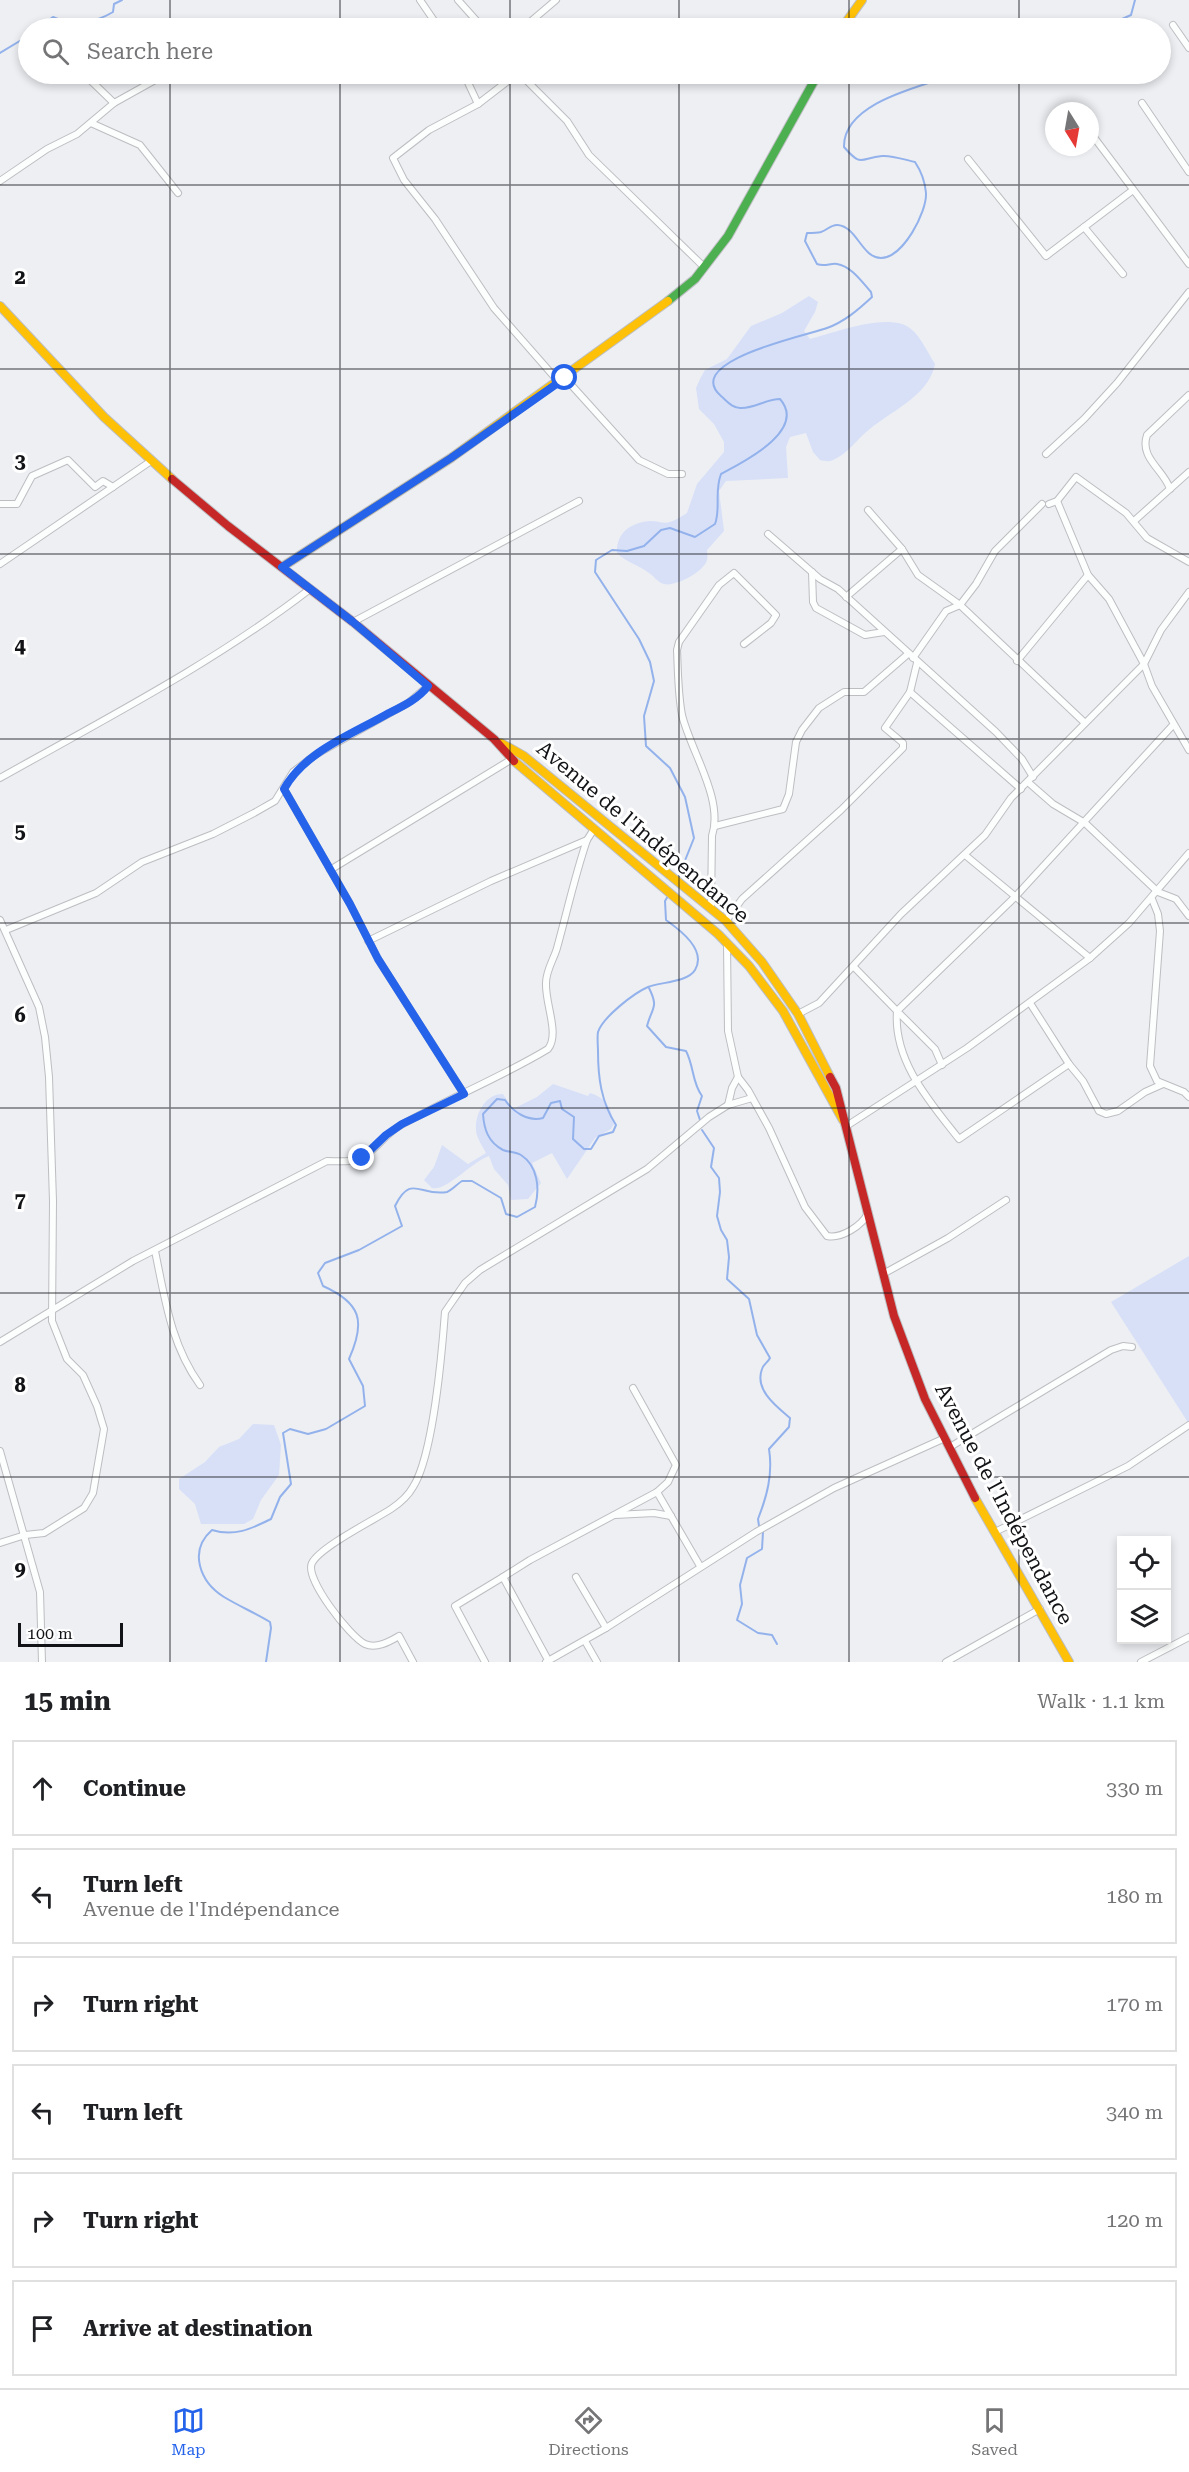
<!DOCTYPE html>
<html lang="en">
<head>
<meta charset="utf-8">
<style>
	body { margin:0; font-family:"Roboto Serif",serif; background:#f2f2f2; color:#202124 }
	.controls { position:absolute; right:18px; bottom:18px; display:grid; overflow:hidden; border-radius:0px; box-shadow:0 3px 9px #0003 }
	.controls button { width:54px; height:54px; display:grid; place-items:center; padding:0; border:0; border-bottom:2px solid #e0e0e0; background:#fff; color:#202124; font:30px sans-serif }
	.compass { position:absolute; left:1045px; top:102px; width:54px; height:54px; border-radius:50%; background:#fff; box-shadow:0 3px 9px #0003; rotate:169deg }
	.scale { position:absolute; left:18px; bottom:15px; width:105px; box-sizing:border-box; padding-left:6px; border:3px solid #121316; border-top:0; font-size:16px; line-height:21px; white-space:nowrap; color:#121316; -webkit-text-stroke:4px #fff; paint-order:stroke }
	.stop { position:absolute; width:18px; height:18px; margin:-14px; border:4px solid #2563eb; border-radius:50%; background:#fff }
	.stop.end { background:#2563eb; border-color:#fff; box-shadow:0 2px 6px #0008 }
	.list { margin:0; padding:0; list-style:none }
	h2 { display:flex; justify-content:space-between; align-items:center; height:78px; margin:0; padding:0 24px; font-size:26px }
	h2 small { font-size:20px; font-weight:400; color:#757577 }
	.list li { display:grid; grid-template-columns:39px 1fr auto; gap:18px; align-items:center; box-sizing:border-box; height:96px; margin:0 12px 12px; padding:0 12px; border:2px solid #e0e0e0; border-radius:0px }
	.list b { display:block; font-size:22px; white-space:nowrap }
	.list p { margin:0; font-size:20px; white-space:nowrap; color:#757577 }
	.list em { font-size:20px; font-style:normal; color:#757577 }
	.icon { flex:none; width:33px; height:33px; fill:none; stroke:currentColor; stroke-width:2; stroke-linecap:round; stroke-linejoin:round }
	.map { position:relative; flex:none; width:1189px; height:1662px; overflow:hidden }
	.search { position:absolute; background:#fff; box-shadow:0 3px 9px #0003; left:18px; right:18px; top:18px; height:66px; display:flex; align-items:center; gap:15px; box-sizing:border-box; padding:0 21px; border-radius:33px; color:#757577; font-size:22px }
	.sheet { height:726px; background:#fff }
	nav { display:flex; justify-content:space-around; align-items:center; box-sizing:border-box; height:84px; border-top:2px solid #e0e0e0; background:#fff; font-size:16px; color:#757577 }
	nav a { display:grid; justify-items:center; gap:3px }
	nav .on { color:#2563eb }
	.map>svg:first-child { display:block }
</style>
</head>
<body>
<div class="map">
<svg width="1189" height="1662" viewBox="0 0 1189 1662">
	<rect width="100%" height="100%" fill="#edeff3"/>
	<g fill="#d8e0f8">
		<path d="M 809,296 L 818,302 L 815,312 L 804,331 L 810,339 C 834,333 890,311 911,329 C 921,337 928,353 935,364 C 929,397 888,412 865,433 C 854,443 848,453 833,460 C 829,462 825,461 820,460 L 813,452 L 806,433 L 790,437 L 786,447 L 788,478 L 726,481 L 719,491 L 724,531 L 707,550 C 707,554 708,557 707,560 C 704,572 675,587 664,584 C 658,583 654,576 649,573 C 639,565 627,563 617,553 C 616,533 631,522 651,521 C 657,521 664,524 670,522 C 676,520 682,516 687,513 L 697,484 L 724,452 L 724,442 L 714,424 L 699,409 L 696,388 L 700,379 L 705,370 L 727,359 L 751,326 L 782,313 Z"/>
		<path d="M 553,1084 L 588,1096 L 590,1093 C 606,1098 611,1107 614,1124 L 611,1129 L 595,1138 L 567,1179 L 552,1153 L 532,1163 L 541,1183 L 528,1199 L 511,1200 L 508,1185 L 494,1169 L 489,1156 C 473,1161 446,1192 432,1188 L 424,1180 L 434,1167 L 442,1145 L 468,1164 L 486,1153 C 483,1147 476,1137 476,1130 C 475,1114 485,1094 503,1094 L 513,1109 L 537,1097 Z"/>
		<polygon points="1189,1256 1189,1424 1111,1302"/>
		<polygon points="253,1424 274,1425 281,1445 279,1475 261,1500 253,1519 244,1524 201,1524 195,1504 179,1489 179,1479 205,1462 219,1447 239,1439"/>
	</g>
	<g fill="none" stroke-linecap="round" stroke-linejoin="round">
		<g stroke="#93b2ec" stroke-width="2">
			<path d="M 37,28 L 53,17 C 72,26 95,23 113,12 L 114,4 L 122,0"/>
			<polyline points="1080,28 1122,19 1131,15 1135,0"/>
			<polyline points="0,53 28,36"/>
			<path d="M 678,878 L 694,838 L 685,797 L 670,768 L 646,746 L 644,716 L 654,681 L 650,662 L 639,639 L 595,572 L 596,560 L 612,550 L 627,551 L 644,546 L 661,530 L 670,528 L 695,537 L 715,524 C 721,508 714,492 721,474 C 741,463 808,431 780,399 C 766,399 754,409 740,408 C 732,408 727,401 721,396 C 681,361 808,335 827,328 C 844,322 858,310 872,297 L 871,292 C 862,282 851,266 837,264 C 830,263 825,267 817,264 L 805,241 L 807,233 C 812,233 817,233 821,232 C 828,230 831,224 838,225 C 857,227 862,258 881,258 C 903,258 927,212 926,193 C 925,182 921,171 915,162 C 905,160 892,155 882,156 C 860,158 862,168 844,147 C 843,102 923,86 957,74"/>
			<path d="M 649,988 C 659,1008 652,1007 647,1026 L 666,1047 L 686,1051 C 694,1066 692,1083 702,1096 L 697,1111 L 701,1123"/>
			<path d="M 702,1130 L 714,1148 L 711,1167 L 719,1178 L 720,1192 L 717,1216 L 721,1230 L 727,1240 L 729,1257 L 727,1279 L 749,1299 L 757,1335 L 770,1358 C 768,1362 763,1365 762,1369 C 754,1390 777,1407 790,1418 L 789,1427 L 769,1449 C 773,1474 767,1496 758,1519 L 759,1526"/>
			<polyline points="763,1532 762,1549 747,1558 740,1585 742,1604 737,1620 758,1633 772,1635 777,1644"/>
			<path d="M 266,1662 L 271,1628 L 270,1622 C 255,1613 239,1606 224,1597 C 200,1582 188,1551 212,1530 C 234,1537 251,1529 271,1519 L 280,1497 L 291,1484 L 283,1433 L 290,1429 L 308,1434 L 326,1429 L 365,1406 L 363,1386 L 349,1359 C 366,1321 361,1303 323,1286 L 318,1273 L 325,1263 L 359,1250 L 402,1226 L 395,1206 C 411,1173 420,1197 447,1192 C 452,1190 457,1184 462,1181 L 472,1181 L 501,1198 L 506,1214 L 517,1217 L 535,1207 C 540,1189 538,1166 521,1155 C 516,1152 508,1152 503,1150 C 488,1142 484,1129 483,1114 L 497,1099 L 505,1100 C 513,1112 528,1122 543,1118 L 551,1103 L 560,1101 L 562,1109 L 574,1117 L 573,1139 L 584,1149 L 591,1149 L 599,1136 L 613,1132 L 616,1125 C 601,1102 598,1077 598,1051 C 598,1046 597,1037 598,1032 C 603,1017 634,993 648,987 C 661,982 688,982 695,970 C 707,950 680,930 666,920 L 665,901 L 668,896"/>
		</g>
		<g stroke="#bdbec1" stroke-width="8">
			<g id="street">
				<polyline points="420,0 439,28"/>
				<polyline points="458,0 483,28"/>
				<polyline points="1173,25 1189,48"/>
				<polyline points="523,28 556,0"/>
				<polyline points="84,74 114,103"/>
				<polyline points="464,74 478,104"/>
				<polyline points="517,74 478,104 429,130 393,158 404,180 435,219 494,308 558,381"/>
				<polyline points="520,74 567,121 589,155 704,267"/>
				<polyline points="1142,103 1189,172"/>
				<polyline points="91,123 140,145 178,193"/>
				<polyline points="1090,132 1189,264"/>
				<polyline points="968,159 1046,256 1133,190"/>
				<polyline points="0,181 47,149 77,134 114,103 166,74"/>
				<polyline points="1084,227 1123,274"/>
				<polyline points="565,378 639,460 668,474 682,474"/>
				<polyline points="1046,454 1084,419 1117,383 1189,292"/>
				<path d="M 1170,489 C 1164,470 1139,458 1147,435 L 1189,395"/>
				<polyline points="1057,501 1088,575 1109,599 1144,664 1152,686 1189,750"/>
				<polyline points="0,504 17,504 32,476 68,460 95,487 103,481 113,487"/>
				<polyline points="1049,504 1057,501 1076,477 1126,513 1147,538 1189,562"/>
				<polyline points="868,510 902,549 918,575 960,605 1085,723"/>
				<polyline points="1134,521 1189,472"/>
				<polyline points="768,534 820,579 838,589 996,732 1022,759 1033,777"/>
				<polyline points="0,564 151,461"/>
				<polyline points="812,572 813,602 816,608 865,635 884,632"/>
				<polyline points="846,597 902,549"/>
				<polyline points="353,622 579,501"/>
				<polyline points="913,658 946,611 960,605 976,584 995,551 1042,504"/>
				<polyline points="1017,661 1088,575"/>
				<polyline points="910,692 1021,789"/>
				<path d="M 0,778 C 105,719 214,663 310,589"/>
				<polyline points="1029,783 1053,804 1085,823 1158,892 1176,899 1189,916"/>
				<polyline points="284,789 350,904 378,959 464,1094"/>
				<polyline points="715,826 783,809 789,794 796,742 802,730 819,708 844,692 864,692 908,654"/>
				<polyline points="965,855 1090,958"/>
				<polyline points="330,870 512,759"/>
				<polyline points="1152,899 1158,914 1160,931 1150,1066 1157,1081 1184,1092 1189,1097"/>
				<path d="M 711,907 L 712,836 C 724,799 691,752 682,715 C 678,694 678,671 677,650 L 679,642 L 719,585 L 734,573 L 776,615 L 771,623 L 744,644"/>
				<polyline points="0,920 39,1007 45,1037 49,1077 53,1201 52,1321 67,1359 83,1375 97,1406 104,1429 93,1493 84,1508 44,1533 25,1535 0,1543"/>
				<polyline points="726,921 742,899 841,810 903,748 903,743 885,728 910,692 917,663"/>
				<polyline points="6,930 96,893 142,862 213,834 254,813 275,801 293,772 315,755 408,703 428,686"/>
				<polyline points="368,941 491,881 587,840 594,829"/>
				<path d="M 727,944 L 728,1031 L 738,1077 L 748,1090 L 769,1128 L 805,1207 L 827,1236 C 841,1239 862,1226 868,1213"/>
				<path d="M 854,967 L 897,1011 C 893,1061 930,1102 959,1139 L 1069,1064"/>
				<polyline points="1030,1003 1069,1064 1083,1081 1099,1111 1106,1114 1118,1111 1145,1092 1163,1084"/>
				<polyline points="798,1014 819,1003 901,914 985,835 1011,798 1144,664 1161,630 1189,592"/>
				<polyline points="942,1065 935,1049 897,1011 1015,897 1173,725"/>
				<polyline points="728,1105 732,1088 738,1077"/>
				<polyline points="845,1127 967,1048 1090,958 1129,923 1189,853"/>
				<path d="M 155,1251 C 165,1299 171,1345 200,1385"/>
				<polyline points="883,1274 948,1238 1006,1200"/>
				<path d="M 0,1342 L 133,1261 L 327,1161 C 338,1161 353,1163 363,1157 C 377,1149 386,1133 401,1125 C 449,1098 500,1078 548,1049 C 560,1034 545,1004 546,983 C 546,970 554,959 557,948 C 567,912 575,875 587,840"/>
				<polyline points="633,1388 676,1465 668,1482 657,1492 700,1566"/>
				<polyline points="950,1447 1111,1350 1123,1346 1132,1347"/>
				<polyline points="0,1451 40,1592 42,1662"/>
				<polyline points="615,1515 654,1513 671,1516"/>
				<polyline points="995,1532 1128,1466 1189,1425"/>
				<polyline points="503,1577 530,1560 657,1492"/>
				<polyline points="576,1577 606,1628"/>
				<polyline points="585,1641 597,1662"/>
				<path d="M 413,1662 L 399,1636 C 389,1642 376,1649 365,1644 C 350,1637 304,1578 312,1563 C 320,1547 374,1520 391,1509 C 400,1503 408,1496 413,1487 C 433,1456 442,1352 445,1312 L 465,1283 L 480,1270 L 647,1169 L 709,1117 L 728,1105 L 752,1098"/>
				<polyline points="485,1662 455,1606 503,1577 548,1660"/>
				<polyline points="546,1662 606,1628 756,1532 834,1488 945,1438"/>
				<polyline points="946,1662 1040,1609"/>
				<polyline points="1141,1662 1189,1637"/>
			</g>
		</g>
		<g stroke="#bdbec1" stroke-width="10">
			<polyline id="fast" points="668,301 695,279 728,236 818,74"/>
		</g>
		<g stroke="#bdbec1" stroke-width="10">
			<g id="slow">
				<polyline points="842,28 862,0"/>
				<polyline points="0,306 104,417 172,479"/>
				<polyline points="282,567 451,458 668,301"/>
				<polyline points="501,743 524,756 726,921 762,962 798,1014 830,1077"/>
				<polyline points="514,761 718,934 749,966 783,1011 843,1120"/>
				<polyline points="975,1498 1069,1662"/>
			</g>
		</g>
		<g stroke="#bdbec1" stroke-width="10">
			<g id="jam">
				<polyline points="172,479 228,526 353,622 494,739 514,761"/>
				<polyline points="830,1077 836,1088 894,1316 925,1399 975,1498"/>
			</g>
		</g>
		<use href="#street" stroke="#fcfdfd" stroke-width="6"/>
		<use href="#fast" stroke="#4caf50" stroke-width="8"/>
		<use href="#slow" stroke="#ffc107" stroke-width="8"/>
		<use href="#jam" stroke="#c62828" stroke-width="8"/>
	</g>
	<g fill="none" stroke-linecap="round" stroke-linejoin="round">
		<path stroke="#2563eb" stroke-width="8" d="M 362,1158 L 386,1135 L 402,1124 L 464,1094 L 378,959 L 350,904 L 284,789 C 305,751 353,734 389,713 C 403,706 418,699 428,686 L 353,622 L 282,567 L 451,458 L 565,378"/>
	</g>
	<path fill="none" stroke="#121316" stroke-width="1.5" stroke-opacity="0.55" d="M 170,0 L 170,28M 340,0 L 340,28M 510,0 L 510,28M 679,0 L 679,28M 849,0 L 849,28M 1019,0 L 1019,28M 170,74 L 170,1662M 340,74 L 340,1662M 510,74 L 510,1662M 679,74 L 679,1662M 849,74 L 849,1662M 1019,74 L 1019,1662M 0,185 L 1189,185M 0,369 L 1189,369M 0,554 L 1189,554M 0,739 L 1189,739M 0,923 L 1189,923M 0,1108 L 1189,1108M 0,1293 L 1189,1293M 0,1477 L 1189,1477"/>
	<g text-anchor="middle" stroke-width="6" stroke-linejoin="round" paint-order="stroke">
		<g font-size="21" fill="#121316" stroke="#fff">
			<text transform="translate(643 832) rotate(40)" y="7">Avenue de l'Indépendance</text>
			<text transform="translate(1004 1504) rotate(62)" y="7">Avenue de l'Indépendance</text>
		</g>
	</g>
	<g font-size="20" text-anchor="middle" font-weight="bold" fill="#121316" stroke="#fff" stroke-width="6" stroke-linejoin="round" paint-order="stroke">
		<text x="20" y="284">2</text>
		<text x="20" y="468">3</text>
		<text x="20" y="653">4</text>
		<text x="20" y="838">5</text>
		<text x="20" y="1022">6</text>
		<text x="20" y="1207">7</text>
		<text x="20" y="1392">8</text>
		<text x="20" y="1576">9</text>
	</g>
</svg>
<div class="controls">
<button><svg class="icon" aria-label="locate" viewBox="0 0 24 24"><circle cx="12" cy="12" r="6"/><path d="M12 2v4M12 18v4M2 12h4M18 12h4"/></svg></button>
<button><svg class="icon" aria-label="layers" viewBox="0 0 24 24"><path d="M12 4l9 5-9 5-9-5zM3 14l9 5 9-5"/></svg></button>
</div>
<svg class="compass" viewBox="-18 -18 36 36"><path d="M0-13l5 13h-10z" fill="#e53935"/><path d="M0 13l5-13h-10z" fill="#757577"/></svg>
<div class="scale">100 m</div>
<div class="stop" style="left:565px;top:378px"></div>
<div class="stop end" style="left:362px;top:1158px"></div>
<div class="search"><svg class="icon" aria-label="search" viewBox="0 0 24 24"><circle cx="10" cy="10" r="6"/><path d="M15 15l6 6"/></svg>Search here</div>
</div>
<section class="sheet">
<h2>15 min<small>Walk · 1.1 km</small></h2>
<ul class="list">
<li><svg class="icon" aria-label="ahead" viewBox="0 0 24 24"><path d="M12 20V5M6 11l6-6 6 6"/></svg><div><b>Continue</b></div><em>330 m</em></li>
<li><svg class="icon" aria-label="left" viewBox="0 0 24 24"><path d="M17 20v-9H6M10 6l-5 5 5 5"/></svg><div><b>Turn left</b><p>Avenue de l'Indépendance</p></div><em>180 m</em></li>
<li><svg class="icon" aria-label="right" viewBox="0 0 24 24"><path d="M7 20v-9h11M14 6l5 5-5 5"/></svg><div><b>Turn right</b></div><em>170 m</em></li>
<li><svg class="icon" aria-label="left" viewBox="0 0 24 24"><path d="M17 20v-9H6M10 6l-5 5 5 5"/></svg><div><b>Turn left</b></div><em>340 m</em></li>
<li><svg class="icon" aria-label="right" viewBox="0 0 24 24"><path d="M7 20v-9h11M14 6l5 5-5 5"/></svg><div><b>Turn right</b></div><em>120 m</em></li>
<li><svg class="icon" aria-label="arrive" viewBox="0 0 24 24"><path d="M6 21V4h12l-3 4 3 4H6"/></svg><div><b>Arrive at destination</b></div></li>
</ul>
</section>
<nav>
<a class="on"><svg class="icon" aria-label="map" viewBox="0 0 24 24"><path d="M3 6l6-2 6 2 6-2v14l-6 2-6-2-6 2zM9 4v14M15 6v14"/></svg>Map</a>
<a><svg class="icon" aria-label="directions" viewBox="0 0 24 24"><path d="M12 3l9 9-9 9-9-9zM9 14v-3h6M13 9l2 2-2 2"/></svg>Directions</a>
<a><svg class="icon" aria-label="saved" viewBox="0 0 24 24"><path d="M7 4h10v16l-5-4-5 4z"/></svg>Saved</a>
</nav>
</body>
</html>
